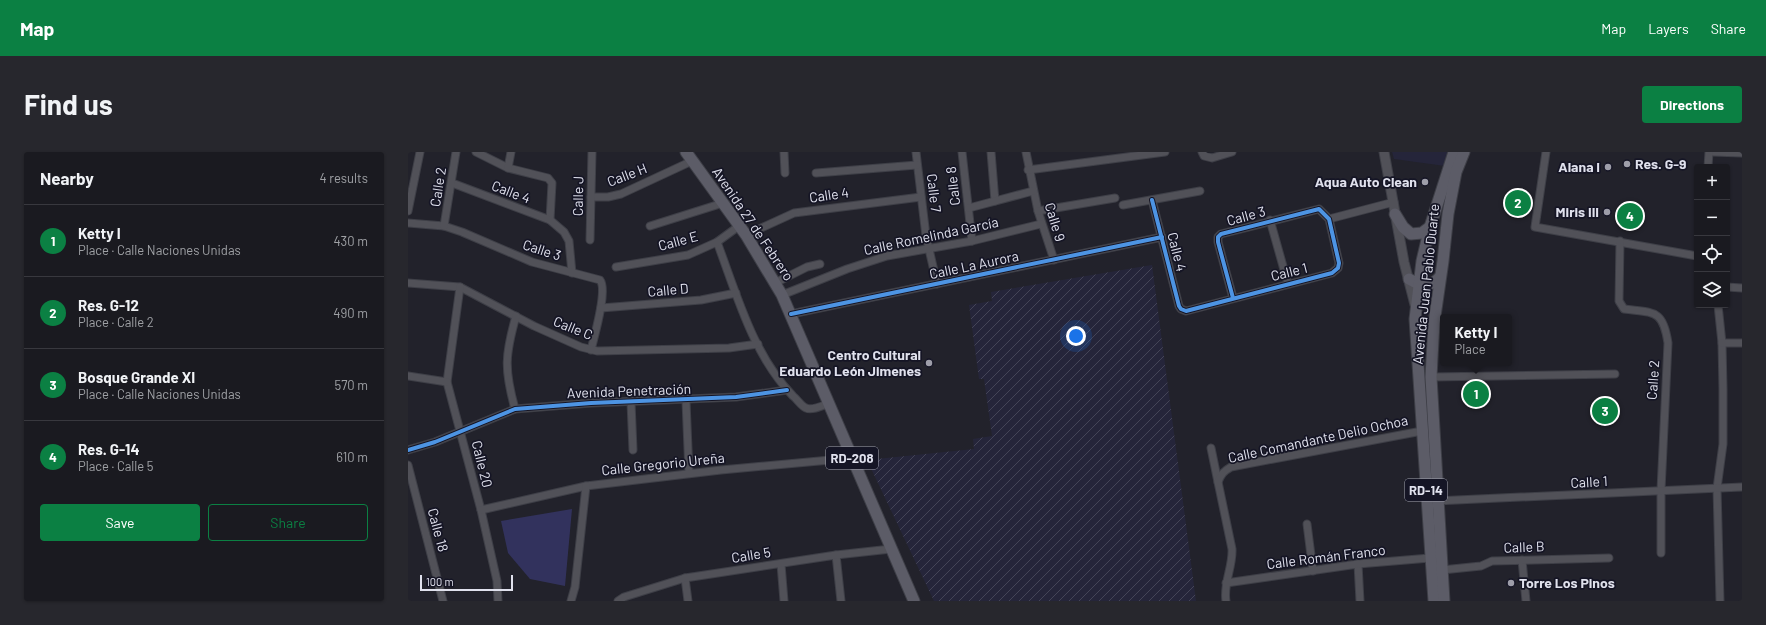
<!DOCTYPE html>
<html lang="en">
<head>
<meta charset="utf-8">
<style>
	body { margin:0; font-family:Barlow,sans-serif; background:#27272d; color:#f1f3f6 }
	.controls { position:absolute; right:12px; top:12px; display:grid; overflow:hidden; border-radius:4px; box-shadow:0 1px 3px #0004 }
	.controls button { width:36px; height:36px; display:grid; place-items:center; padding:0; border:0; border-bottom:1px solid #38383e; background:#1a1a20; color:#f1f3f6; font:20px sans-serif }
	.scale { position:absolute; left:12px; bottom:10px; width:93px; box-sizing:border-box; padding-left:4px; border:2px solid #e0e1ed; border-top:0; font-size:11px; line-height:14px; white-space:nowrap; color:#e0e1ed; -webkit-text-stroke:3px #151525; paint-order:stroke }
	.you { position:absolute; left:668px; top:184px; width:14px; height:14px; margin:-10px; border:3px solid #fff; border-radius:50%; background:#1a73e8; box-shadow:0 0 0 6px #1a73e833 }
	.badge { display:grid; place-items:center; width:26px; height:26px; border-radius:50%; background:#0b8043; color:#fff; font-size:13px; font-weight:700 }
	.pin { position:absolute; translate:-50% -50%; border:2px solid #fff; box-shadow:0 1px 4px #0006 }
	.popup { position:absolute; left:1032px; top:162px; width:72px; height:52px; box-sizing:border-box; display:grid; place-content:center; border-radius:4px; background:#1a1a20; filter:drop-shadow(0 1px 3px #0005); font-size:13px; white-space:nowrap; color:#9fa1a5 }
	.popup b { font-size:15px; color:#f1f3f6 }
	.popup::after { content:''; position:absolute; left:50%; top:100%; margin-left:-8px; border:8px solid transparent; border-top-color:#1a1a20 }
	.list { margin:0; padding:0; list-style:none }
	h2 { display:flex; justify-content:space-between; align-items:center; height:52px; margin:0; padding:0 16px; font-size:17px }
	h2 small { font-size:13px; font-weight:400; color:#9fa1a5 }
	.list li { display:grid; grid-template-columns:26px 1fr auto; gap:12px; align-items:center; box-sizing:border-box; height:72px; padding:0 16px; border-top:1px solid #38383e }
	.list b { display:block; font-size:15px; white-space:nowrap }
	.list p { margin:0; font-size:13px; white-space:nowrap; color:#9fa1a5 }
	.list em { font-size:13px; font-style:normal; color:#9fa1a5 }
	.actions { display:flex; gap:8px; padding:12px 16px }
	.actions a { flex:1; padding:9px 0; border:1px solid #0b8043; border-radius:4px; text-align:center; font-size:14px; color:#0b8043 }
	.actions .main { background:#0b8043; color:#fff }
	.icon { flex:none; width:22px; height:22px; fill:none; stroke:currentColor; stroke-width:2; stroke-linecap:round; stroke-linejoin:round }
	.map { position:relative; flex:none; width:1334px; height:449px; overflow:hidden; border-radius:4px }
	header { display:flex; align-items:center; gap:24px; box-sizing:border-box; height:56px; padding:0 20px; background:#0b8043; color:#fff }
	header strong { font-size:19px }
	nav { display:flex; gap:22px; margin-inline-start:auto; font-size:14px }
	.intro { display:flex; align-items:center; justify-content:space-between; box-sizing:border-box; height:96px; padding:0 24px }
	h1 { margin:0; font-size:28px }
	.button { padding:10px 18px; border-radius:4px; background:#0b8043; color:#fff; font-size:14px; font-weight:700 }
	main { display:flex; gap:24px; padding:0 24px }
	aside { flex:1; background:#1a1a20; border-radius:4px; box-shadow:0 1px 3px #0004 }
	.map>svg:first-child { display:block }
</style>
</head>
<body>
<header>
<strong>Map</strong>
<nav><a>Map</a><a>Layers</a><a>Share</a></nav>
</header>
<div class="intro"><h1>Find us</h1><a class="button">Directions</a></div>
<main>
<aside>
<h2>Nearby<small>4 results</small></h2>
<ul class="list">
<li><span class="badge">1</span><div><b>Ketty I</b><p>Place · Calle Naciones Unidas</p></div><em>430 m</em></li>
<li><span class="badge">2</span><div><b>Res. G-12</b><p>Place · Calle 2</p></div><em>490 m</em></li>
<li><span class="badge">3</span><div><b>Bosque Grande XI</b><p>Place · Calle Naciones Unidas</p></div><em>570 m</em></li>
<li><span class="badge">4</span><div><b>Res. G-14</b><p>Place · Calle 5</p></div><em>610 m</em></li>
</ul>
<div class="actions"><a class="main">Save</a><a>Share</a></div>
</aside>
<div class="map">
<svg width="1334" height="449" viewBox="0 0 1334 449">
	<defs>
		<pattern id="industrial-furrows" width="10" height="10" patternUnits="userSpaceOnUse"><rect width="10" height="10" fill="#25253a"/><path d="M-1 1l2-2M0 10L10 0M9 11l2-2" fill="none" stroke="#444457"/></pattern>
	</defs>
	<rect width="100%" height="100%" fill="#22222b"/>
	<polygon fill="#25253a" points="984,0 1043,0 1037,14 986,7"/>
	<polygon fill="url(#industrial-furrows)" points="744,113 788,449 526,449 459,308 566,297 565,287 584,284 576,227 571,227 561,153 584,149 583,140"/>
	<polygon fill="#32325d" points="164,357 157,434 122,427 100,401 93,369"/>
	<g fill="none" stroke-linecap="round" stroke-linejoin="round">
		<g stroke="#3e3f47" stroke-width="9">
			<g id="minor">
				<polyline points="68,0 100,16 140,26 144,31 142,68"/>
				<polyline points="376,0 377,21"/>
				<polyline points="508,0 518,84 529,132"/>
				<polyline points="554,0 564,89"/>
				<polyline points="583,0 587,49"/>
				<polyline points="618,0 630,59 646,108"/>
				<polyline points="794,0 796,4 804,6 824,0"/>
				<polyline points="1138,0 1127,75 1289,104"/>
				<polyline points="1305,0 1334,1"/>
				<polyline points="1300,15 1301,0"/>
				<polyline points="100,16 103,0"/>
				<polyline points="620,18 757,0"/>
				<polyline points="408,21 509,13"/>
				<polyline points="44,31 142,68 156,80 161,89 164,121"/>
				<polyline points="183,45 200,45 213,42 284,9"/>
				<polyline points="744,48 771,154 773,157 778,159 924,121 930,116 931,111 921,67 911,57 813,82 810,85 810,90 825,146"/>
				<polyline points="715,53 792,39"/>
				<polyline points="561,56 625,39"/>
				<polyline points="0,59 12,0"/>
				<polyline points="630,59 707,46"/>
				<polyline points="921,67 986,50"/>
				<polyline points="862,68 880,132"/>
				<path d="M 0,71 L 36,74 L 54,80 L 124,110 L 192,128 C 200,138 186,185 183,198"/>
				<polyline points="36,74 48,0"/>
				<polyline points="242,74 315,51"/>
				<polyline points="338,83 386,61 513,45"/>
				<polyline points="182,88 184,0"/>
				<path d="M 1212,89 L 1211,149 L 1216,157 C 1246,161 1255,157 1260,191 L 1253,338 L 1253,401"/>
				<path d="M 309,90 C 329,143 345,203 385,244 C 389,247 393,254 398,256 C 404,259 416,253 422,251"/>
				<polyline points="208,115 280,103 309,90 331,74"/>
				<polyline points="0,131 52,135 126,174 173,195 189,199 321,196 350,192"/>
				<polyline points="367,131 399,115 412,112"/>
				<polyline points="52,135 39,230 73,358 89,429 90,449"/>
				<polyline points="1319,135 1334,136"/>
				<polyline points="374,143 439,117 479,104 564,89 633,72"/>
				<polyline points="1310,153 1314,191 1315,237 1315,292 1309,336 1312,449"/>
				<polyline points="193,156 293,148 328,141"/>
				<polyline points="383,162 754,85"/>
				<polyline points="1314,191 1334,191"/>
				<polyline points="0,224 39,230"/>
				<polyline points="1023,225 1207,222"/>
				<polyline points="278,249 281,321"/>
				<polyline points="223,250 225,298"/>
				<path d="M 107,257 C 96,217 97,203 108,164"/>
				<polyline points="803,296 810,330"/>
				<polyline points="0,298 27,290 107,257 183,251 328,245 379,238"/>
				<polyline points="0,313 35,449"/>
				<polyline points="1027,349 1334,335"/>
				<polyline points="73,358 178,334 313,318 444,306"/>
				<polyline points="899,372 905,419"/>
				<polyline points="428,403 433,449"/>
				<polyline points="1114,408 1118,449"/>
				<polyline points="373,412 376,449"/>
				<polyline points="950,412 952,449"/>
				<polyline points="1034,418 1073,414 1084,409 1201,406"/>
				<polyline points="277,426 280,449"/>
				<polyline points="818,431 950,412 1022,406"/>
				<polyline points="163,449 167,435 178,334"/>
				<polyline points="210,449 216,445 277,426 428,403 483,397"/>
				<path d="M 818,449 C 815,431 825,415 824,397 L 810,330 C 813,322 816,319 823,315 L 1014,279"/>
			</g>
		</g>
		<g stroke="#3e3f47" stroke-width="11">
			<polyline id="tertiary" points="976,0 996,110 1007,153"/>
		</g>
		<g stroke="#3e3f47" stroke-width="13">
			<g id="primary">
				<polyline points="278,0 338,83 374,143 506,449"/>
				<polyline points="987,62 995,75 1003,82 1014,81 1022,75"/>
				<path d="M 1001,127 C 1013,134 1022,136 1032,125"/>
				<polyline points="1026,449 1007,167 1014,109 1022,75 1046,0"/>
				<polyline points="1036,449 1023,225 1026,171 1035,109 1040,62 1048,20 1056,0"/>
			</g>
		</g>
		<use href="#minor" stroke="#515158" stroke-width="7"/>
		<use href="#tertiary" stroke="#515158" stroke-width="9"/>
		<use href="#primary" stroke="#5c5c67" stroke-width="11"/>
		<g stroke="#151525" stroke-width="6">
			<g id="cycleway">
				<polyline points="744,48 771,154 773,157 778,159 924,121 930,116 931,111 921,67 911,57 813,82 810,85 810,90 825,146"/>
				<polyline points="383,162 754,85"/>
				<polyline points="0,298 27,290 107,257 183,251 328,245 379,238"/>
			</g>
		</g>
		<use href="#cycleway" stroke="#4d94e3" stroke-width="4"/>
	</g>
	<g fill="#9e9ea9" stroke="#151525" stroke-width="1.5">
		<circle cx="1219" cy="12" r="4"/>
		<circle cx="1200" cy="15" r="4"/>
		<circle cx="1017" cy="30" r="4"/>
		<circle cx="1199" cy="60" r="4"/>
		<circle cx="521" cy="211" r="4"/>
		<circle cx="1103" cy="431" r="4"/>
	</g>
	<g text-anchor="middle" stroke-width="3.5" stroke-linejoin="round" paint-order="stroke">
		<g fill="#151525" stroke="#a3a4b1" stroke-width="1">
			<rect x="418" y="295" width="52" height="22" rx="3"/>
			<rect x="997" y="327" width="42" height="22" rx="3"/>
		</g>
		<g font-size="13" font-weight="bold" fill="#e0e1ed">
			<text x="444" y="311">RD-208</text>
			<text x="1018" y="343">RD-14</text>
		</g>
		<g font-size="14" font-weight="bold" fill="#e0e1ed" stroke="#151525" text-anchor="end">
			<text x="1227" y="17" text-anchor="start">Res. G-9</text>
			<text x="1192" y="20">Alana I</text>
			<text x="1009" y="35">Aqua Auto Clean</text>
			<text x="1191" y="65">Miris III</text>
			<text x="513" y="208">Centro Cultural<tspan x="513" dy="16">Eduardo León Jimenes</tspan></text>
			<text x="1111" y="436" text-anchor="start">Torre Los Pinos</text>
		</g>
		<g font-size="14" fill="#e0e1ed" stroke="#151525">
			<text transform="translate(219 23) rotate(-21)" y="5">Calle H</text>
			<text transform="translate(545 34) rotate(-97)" y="5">Calle 8</text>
			<text transform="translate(30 35) rotate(-81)" y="5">Calle 2</text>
			<text transform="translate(103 40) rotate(21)" y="5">Calle 4</text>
			<text transform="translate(526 41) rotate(83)" y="5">Calle 7</text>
			<text transform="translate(421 43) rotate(-8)" y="5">Calle 4</text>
			<text transform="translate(170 44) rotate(-89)" y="5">Calle J</text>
			<text transform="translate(838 64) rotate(-15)" y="5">Calle 3</text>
			<text transform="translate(647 70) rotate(73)" y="5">Calle 9</text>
			<text transform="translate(345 72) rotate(56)" y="5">Avenida 27 de Febrero</text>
			<text transform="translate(523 84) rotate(-12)" y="5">Calle Romelinda García</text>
			<text transform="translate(270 89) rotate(-15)" y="5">Calle E</text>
			<text transform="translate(134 98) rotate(18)" y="5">Calle 3</text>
			<text transform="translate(769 100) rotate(76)" y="5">Calle 4</text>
			<text transform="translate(566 113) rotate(-12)" y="5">Calle La Aurora</text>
			<text transform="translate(881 120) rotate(-14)" y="5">Calle 1</text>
			<text transform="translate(1018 132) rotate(-84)" y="5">Avenida Juan Pablo Duarte</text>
			<text transform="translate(260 138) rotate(-5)" y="5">Calle D</text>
			<text transform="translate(165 176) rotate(22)" y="5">Calle C</text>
			<text transform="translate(1245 228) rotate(-86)" y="5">Calle 2</text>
			<text transform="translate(221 239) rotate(-2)" y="5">Avenida Penetración</text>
			<text transform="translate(910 287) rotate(-12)" y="5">Calle Comandante Delio Ochoa</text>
			<text transform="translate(74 312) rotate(76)" y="5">Calle 20</text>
			<text transform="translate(255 312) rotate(-6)" y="5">Calle Gregorio Ureña</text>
			<text transform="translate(1181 330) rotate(-3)" y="5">Calle 1</text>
			<text transform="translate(30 378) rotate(75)" y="5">Calle 18</text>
			<text transform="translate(1116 395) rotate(-2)" y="5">Calle B</text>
			<text transform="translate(343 403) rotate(-9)" y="5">Calle 5</text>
			<text transform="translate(918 405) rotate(-7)" y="5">Calle Román Franco</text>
		</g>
	</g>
</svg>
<div class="controls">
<button>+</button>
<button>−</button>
<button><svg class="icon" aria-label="locate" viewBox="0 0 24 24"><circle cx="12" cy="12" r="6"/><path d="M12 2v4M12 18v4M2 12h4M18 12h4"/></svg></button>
<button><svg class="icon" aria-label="layers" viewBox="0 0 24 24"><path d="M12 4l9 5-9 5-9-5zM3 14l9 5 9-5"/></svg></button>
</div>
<div class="scale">100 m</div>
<div class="you"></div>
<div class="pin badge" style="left:1068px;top:242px">1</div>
<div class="popup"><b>Ketty I</b>Place</div>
<div class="pin badge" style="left:1110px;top:51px">2</div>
<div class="pin badge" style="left:1197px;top:259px">3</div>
<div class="pin badge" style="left:1222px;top:64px">4</div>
</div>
</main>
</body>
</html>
